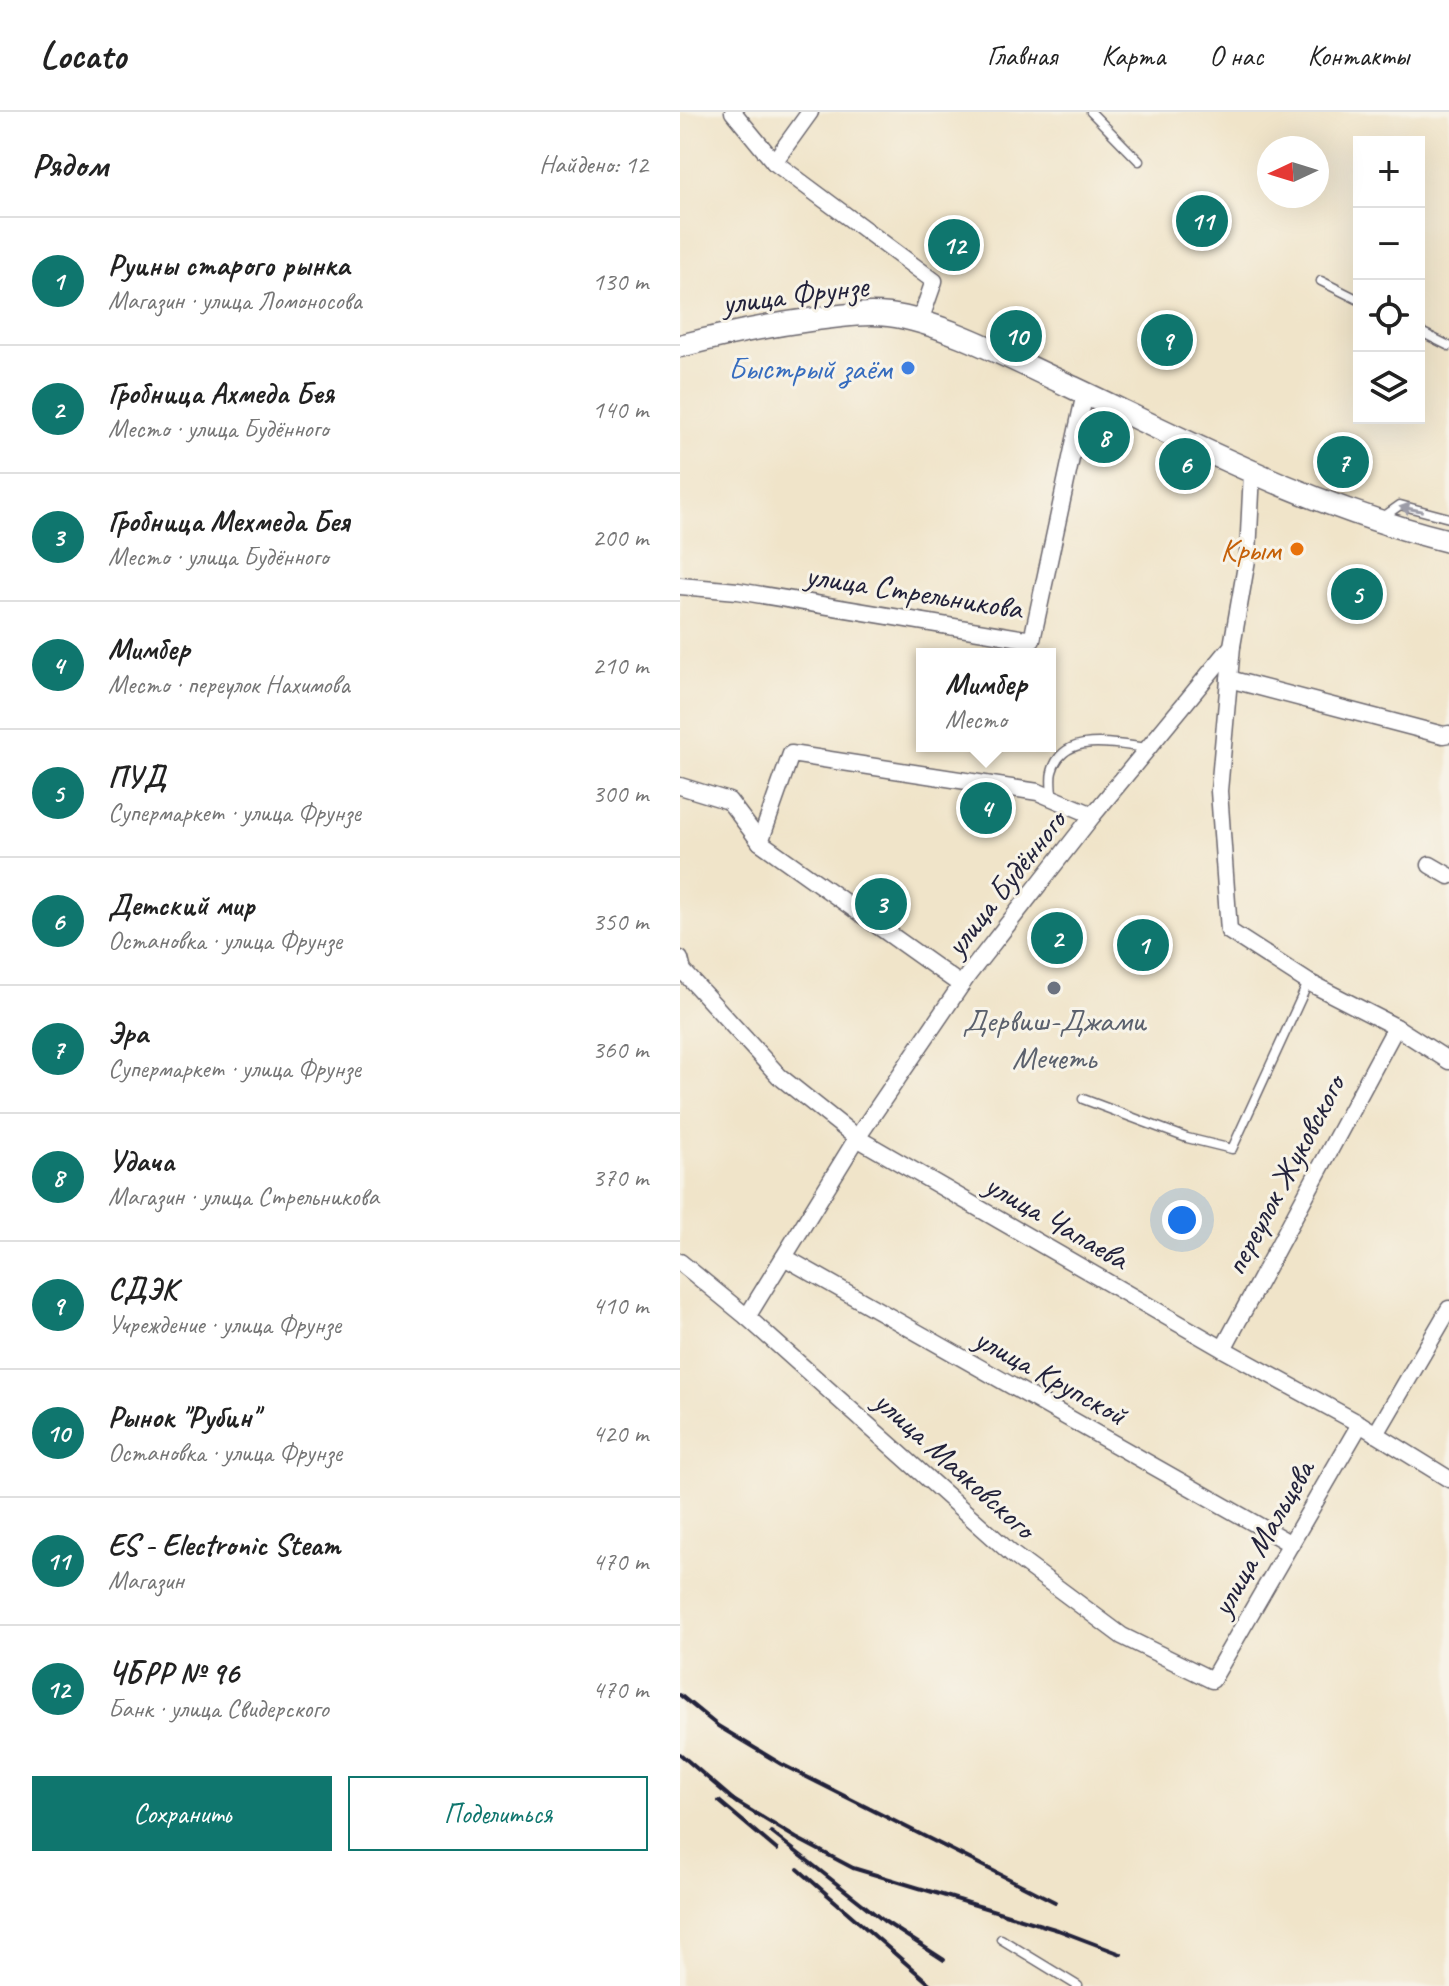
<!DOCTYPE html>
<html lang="ru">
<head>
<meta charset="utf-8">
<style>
	body { margin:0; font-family:Caveat,sans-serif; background:#f6f6f6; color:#222 }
	.controls { position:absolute; right:24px; top:24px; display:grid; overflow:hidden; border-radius:0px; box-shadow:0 8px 32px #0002 }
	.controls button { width:72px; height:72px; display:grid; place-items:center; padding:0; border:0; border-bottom:2px solid #e0e0e0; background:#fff; color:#222; font:40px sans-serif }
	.compass { position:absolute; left:577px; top:24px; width:72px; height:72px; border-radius:50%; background:#fff; box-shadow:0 8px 32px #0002; rotate:266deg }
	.you { position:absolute; left:502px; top:1108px; width:28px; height:28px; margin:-20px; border:6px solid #fff; border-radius:50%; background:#1a73e8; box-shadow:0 0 0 12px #1a73e833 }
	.badge { display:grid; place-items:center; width:52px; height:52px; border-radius:50%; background:#0f766e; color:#fff; font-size:26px; font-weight:700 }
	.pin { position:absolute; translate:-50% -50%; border:4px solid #fff; box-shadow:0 2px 8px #0006 }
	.popup { position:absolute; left:236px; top:536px; width:140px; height:104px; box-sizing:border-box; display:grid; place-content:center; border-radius:0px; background:#fff; filter:drop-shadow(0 2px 6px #0005); font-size:26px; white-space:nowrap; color:#767676 }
	.popup b { font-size:30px; color:#222 }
	.popup::after { content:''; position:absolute; left:50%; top:100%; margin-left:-16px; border:16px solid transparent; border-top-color:#fff }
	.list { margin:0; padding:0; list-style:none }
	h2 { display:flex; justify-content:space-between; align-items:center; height:104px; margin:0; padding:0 32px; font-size:34px }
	h2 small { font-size:26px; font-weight:400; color:#767676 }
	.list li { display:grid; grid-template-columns:52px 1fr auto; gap:24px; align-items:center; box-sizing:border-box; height:128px; padding:0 32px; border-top:2px solid #e0e0e0 }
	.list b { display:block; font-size:30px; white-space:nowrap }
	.list p { margin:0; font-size:26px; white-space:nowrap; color:#767676 }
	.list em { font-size:26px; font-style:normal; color:#767676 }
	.actions { display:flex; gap:16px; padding:24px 32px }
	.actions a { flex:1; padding:18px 0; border:2px solid #0f766e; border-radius:0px; text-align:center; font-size:28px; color:#0f766e }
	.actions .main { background:#0f766e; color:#fff }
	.icon { flex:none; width:44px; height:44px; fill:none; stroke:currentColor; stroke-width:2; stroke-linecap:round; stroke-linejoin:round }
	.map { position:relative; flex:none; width:769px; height:1874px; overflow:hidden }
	header { display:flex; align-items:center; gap:48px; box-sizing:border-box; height:112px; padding:0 40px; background:#fff; border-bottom:2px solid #e0e0e0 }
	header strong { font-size:38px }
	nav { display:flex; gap:44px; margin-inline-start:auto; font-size:28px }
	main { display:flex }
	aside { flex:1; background:#fff }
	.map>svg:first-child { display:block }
</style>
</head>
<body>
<header>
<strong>Locato</strong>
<nav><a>Главная</a><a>Карта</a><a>О нас</a><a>Контакты</a></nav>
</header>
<main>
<aside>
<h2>Рядом<small>Найдено: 12</small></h2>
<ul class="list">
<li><span class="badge">1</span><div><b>Руины старого рынка</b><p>Магазин · улица Ломоносова</p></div><em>130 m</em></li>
<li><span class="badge">2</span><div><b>Гробница Ахмеда Бея</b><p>Место · улица Будённого</p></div><em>140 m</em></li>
<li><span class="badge">3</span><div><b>Гробница Мехмеда Бея</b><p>Место · улица Будённого</p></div><em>200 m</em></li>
<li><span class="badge">4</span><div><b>Мимбер</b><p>Место · переулок Нахимова</p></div><em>210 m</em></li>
<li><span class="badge">5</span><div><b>ПУД</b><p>Супермаркет · улица Фрунзе</p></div><em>300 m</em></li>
<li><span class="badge">6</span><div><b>Детский мир</b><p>Остановка · улица Фрунзе</p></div><em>350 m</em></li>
<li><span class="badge">7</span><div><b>Эра</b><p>Супермаркет · улица Фрунзе</p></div><em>360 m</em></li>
<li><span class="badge">8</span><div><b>Удача</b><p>Магазин · улица Стрельникова</p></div><em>370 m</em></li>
<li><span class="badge">9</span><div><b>СДЭК</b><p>Учреждение · улица Фрунзе</p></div><em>410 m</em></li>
<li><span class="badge">10</span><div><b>Рынок &quot;Рубин&quot;</b><p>Остановка · улица Фрунзе</p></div><em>420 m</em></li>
<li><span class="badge">11</span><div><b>ES - Electronic Steam</b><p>Магазин</p></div><em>470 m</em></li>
<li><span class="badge">12</span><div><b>ЧБРР № 96</b><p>Банк · улица Свидерского</p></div><em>470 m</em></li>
</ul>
<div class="actions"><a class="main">Сохранить</a><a>Поделиться</a></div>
</aside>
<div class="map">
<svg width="769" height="1874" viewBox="0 0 769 1874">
	<rect width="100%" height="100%" fill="#f7f3e8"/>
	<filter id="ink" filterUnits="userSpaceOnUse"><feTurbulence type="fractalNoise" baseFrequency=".0125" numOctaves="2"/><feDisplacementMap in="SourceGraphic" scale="16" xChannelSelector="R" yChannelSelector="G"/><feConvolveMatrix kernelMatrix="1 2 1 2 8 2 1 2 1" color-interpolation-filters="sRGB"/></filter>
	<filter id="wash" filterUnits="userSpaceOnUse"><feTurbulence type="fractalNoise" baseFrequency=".006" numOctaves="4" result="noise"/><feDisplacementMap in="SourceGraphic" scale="32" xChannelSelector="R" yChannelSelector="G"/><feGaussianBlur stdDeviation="1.8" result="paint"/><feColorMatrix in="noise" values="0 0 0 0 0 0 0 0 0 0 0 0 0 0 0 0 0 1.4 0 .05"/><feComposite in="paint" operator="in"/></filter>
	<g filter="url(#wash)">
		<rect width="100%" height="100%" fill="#f0e4c9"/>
	</g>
	<g filter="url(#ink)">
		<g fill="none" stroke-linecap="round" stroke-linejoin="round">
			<g stroke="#6a666d" stroke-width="11">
				<g id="lane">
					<polyline points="411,0 459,49"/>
					<polyline points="641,169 679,188"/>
					<polyline points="739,219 769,234"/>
					<polyline points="703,405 720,393 769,406"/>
					<path d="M 372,685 C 372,678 370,667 372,660 C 383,618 436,633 468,636"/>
					<polyline points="403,987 507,1026 552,1037 628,871"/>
					<polyline points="321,1827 398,1874"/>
				</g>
			</g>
			<g stroke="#6a666d" stroke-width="19">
				<g id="street">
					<polyline points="53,0 94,50 254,169 240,209"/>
					<polyline points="94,50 130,0"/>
					<polyline points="0,474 58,479 352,528 405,281"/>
					<polyline points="552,534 539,679 549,819 628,870 716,915 769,949"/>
					<polyline points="549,567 763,623 769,622"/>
					<polyline points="0,674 49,689 80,730 281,873"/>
					<polyline points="80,730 111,642 358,680 413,703"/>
					<polyline points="750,753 769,764"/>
					<polyline points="0,847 3,859 99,964 177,1026 543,1237 680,1312 769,1367"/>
					<polyline points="104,1145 611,1432"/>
					<polyline points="0,1150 67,1205 332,1442 442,1524 532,1568 680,1312"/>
					<polyline points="67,1205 177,1026 288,863 413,703 552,534 568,442 572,360"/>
					<polyline points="543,1237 716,915"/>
					<polyline points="696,1322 769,1197"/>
				</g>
			</g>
			<g stroke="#6a666d" stroke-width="25">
				<path id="secondary" d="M 0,234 C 46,222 90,213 136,207 C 160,204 186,200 209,203 C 265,210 341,252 394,276 C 516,334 637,397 769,429"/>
			</g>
			<use href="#lane" stroke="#fff" stroke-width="8"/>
			<use href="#street" stroke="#fff" stroke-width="16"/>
			<use href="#secondary" stroke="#fff" stroke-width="22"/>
			<g stroke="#22223b" stroke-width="4">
				<polyline points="0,1583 38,1614 101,1652 375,1790"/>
				<polyline points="0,1642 57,1691"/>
				<polyline points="50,1686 116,1726 173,1756 378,1818 441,1842"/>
				<polyline points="39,1689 97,1738"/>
				<polyline points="91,1720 204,1809 264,1848"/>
				<polyline points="118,1757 252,1874"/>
			</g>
		</g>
		<defs><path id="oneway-solid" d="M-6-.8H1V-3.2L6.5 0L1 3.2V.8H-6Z" transform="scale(2)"/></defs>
		<use fill="#9c9ca7" href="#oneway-solid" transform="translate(731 397) rotate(-169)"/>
	</g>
	<circle fill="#3f7fe0" stroke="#f7f3e8" stroke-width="3" cx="228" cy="256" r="8"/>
	<circle fill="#e8710a" stroke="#f7f3e8" stroke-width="3" cx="617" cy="437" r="8"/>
	<circle fill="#6b7280" stroke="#f7f3e8" stroke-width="3" cx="374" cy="876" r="8"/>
	<g text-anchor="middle" stroke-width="6" stroke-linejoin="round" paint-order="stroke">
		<g font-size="32" fill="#22223b" stroke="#f7f3e8">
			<text transform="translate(115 182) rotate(-7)" y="11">улица Фрунзе</text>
			<text transform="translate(234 479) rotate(9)" y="11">улица Стрельникова</text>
			<text transform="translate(325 771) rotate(-52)" y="11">улица Будённого</text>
			<text transform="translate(604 1063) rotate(-62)" y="11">переулок Жуковского</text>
			<text transform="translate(377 1109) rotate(30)" y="11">улица Чапаева</text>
			<text transform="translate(371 1264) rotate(29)" y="11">улица Крупской</text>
			<text transform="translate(275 1352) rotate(42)" y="11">улица Маяковского</text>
			<text transform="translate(582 1426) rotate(-60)" y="11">улица Мальцева</text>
		</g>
		<g font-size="32" fill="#366cbe" stroke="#f7f3e8" text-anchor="end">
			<text x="212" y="267">Быстрый заём</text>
		</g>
		<g font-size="32" fill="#c56008" stroke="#f7f3e8" text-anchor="end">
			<text x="601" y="448">Крым</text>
		</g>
		<g font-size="32" fill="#5b616d" stroke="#f7f3e8">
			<text x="374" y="919">Дервиш-Джами<tspan x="374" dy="37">Мечеть</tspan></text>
		</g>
	</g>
</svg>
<div class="controls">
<button>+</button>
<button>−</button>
<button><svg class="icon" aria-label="locate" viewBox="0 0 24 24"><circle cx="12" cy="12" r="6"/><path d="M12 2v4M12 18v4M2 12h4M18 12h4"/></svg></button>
<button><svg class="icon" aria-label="layers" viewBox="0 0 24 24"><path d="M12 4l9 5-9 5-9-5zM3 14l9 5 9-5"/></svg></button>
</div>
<svg class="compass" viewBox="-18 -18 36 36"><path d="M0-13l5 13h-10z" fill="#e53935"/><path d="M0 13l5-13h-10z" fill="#767676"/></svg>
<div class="you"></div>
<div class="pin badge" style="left:463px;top:833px">1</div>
<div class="pin badge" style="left:377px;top:826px">2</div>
<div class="pin badge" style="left:201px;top:792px">3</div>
<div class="pin badge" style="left:306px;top:696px">4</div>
<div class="popup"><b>Мимбер</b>Место</div>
<div class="pin badge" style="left:677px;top:482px">5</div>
<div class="pin badge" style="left:505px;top:352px">6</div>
<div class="pin badge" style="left:663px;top:350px">7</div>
<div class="pin badge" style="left:424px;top:325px">8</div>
<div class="pin badge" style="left:487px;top:228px">9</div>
<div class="pin badge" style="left:336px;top:224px">10</div>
<div class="pin badge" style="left:522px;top:109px">11</div>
<div class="pin badge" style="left:274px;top:133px">12</div>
</div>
</main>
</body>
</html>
